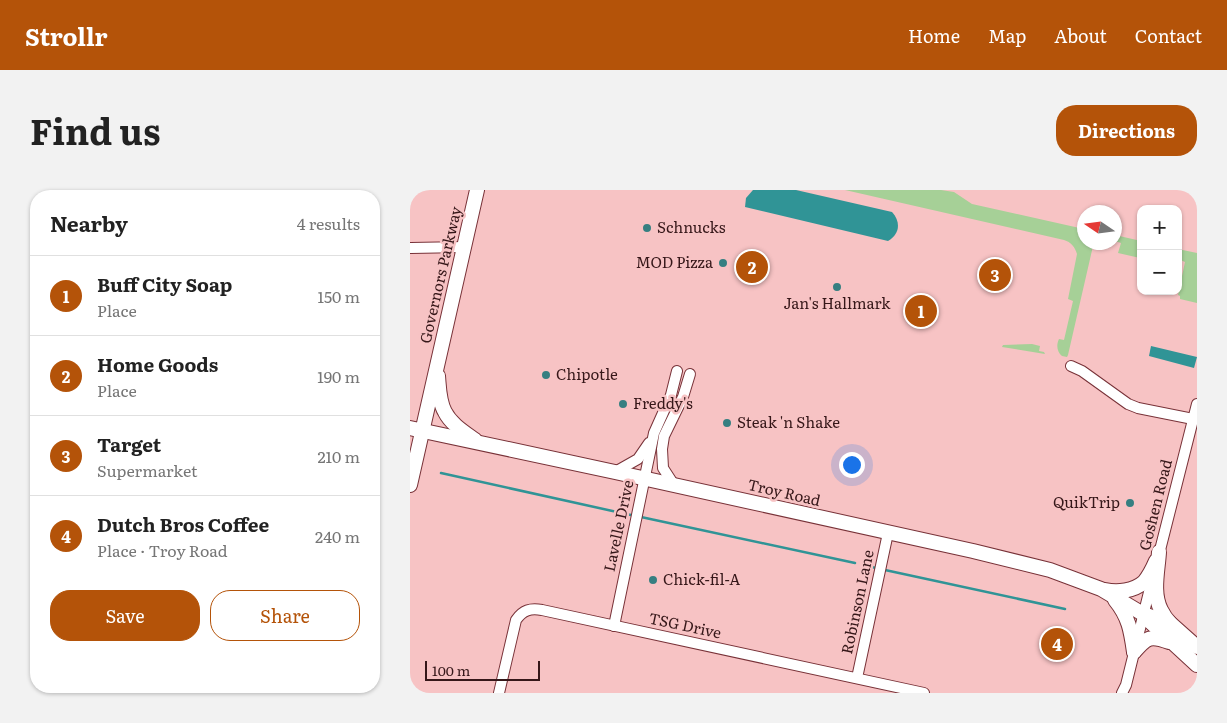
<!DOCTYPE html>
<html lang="en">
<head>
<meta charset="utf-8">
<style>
	body { margin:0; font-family:Literata,serif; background:#f2f2f2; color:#222 }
	.controls { position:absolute; right:15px; top:15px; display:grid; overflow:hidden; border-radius:10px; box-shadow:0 1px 4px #0004 }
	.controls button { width:45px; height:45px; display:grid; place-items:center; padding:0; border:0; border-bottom:1px solid #e0e0e0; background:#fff; color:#222; font:25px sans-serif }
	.compass { position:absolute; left:667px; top:15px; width:45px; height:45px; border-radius:50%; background:#fff; box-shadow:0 1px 4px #0004; rotate:283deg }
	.scale { position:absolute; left:15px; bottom:12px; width:115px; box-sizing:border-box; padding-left:5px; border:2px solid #361719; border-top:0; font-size:14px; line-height:18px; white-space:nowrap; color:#361719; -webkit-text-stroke:4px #f7c3c4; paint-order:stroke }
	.you { position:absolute; left:441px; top:274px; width:18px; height:18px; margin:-12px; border:4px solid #fff; border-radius:50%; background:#1a73e8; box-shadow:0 0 0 8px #1a73e833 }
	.badge { display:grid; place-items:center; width:32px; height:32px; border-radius:50%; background:#b45309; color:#fff; font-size:16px; font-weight:700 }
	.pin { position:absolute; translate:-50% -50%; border:2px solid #fff; box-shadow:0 1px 5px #0006 }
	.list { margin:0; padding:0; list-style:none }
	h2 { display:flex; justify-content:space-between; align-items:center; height:65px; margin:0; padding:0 20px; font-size:21px }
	h2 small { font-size:16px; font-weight:400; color:#767676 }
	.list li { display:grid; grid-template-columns:32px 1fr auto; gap:15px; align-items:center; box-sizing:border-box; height:80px; padding:0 20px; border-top:1px solid #e0e0e0 }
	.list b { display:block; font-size:19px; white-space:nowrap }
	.list p { margin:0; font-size:16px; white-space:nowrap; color:#767676 }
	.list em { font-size:16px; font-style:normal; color:#767676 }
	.actions { display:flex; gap:10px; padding:15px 20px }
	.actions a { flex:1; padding:11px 0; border:1px solid #b45309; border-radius:20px; text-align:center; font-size:18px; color:#b45309 }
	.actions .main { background:#b45309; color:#fff }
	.map { position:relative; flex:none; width:787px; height:503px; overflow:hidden; border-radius:20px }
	header { display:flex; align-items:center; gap:30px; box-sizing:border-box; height:70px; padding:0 25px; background:#b45309; color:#fff }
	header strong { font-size:24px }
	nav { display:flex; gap:28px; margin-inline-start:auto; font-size:18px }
	.intro { display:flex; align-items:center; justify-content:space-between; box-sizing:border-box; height:120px; padding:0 30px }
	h1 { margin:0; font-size:35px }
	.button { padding:12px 22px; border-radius:20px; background:#b45309; color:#fff; font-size:18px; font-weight:700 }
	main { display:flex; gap:30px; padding:0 30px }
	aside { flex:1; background:#fff; border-radius:20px; box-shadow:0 1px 4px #0004 }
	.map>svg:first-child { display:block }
</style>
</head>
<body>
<header>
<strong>Strollr</strong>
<nav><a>Home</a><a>Map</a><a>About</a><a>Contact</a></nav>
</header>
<div class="intro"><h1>Find us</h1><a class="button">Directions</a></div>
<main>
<aside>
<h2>Nearby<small>4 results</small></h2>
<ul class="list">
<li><span class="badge">1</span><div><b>Buff City Soap</b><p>Place</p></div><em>150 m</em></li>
<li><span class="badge">2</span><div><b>Home Goods</b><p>Place</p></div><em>190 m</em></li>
<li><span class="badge">3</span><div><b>Target</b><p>Supermarket</p></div><em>210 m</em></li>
<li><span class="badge">4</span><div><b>Dutch Bros Coffee</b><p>Place · Troy Road</p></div><em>240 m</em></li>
</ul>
<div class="actions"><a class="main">Save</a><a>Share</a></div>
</aside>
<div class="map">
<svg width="787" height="503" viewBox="0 0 787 503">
	<rect width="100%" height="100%" fill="#f7c3c4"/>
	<g fill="#a6d097">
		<path d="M 435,0 L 531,0 L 544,2 L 562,14 L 674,39 L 674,52 L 692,53 L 691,58 L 683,56 L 658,165 L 657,167 L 652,166 C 647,162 646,155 649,149 L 654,150 L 663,111 L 658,109 L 667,64 C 665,57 661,52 654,50 Z"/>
		<polygon points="705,45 731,51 730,68 708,63 711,53 705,51"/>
		<polygon points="768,59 787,63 787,113 770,109 770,106 768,105 775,72 768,69"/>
		<polygon points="622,154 630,156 629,161 634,162 635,164 592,157 593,155"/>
	</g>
	<g fill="#309496">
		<path d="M 343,0 L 386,0 L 482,22 C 491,32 490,44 478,51 L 335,17 L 336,8 Z"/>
		<polygon points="741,156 787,167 784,178 739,166"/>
	</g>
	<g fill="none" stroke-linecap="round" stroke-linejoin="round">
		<g stroke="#309496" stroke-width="2.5">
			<polyline points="31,283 207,322"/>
			<polyline points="216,324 221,325"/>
			<polyline points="231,327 445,373"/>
			<polyline points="454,375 466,378"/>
			<polyline points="475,380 655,419"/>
		</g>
		<g stroke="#783238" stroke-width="12">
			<g id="minor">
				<polyline points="1,58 54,57"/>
				<polyline points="661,176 672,181 718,214 728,218 783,229"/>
				<polyline points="205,282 228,269 239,253"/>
				<polyline points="264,295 253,278 252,259 254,246 273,207 280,184"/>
				<polyline points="748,368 787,214"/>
				<polyline points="204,436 244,243 261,205 267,181"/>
				<polyline points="447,488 478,343"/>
				<path d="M 89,503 L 106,430 C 113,420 120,418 132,420 L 514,503"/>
				<polyline points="712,503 716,495 743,386"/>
			</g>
		</g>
		<g stroke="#783238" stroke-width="16">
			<g id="major">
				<path d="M 28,186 C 29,197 29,212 35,222 C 41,234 54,242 65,250"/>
				<polyline points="0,238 205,282 563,361 640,380 691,399 733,424 760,433 787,457"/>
				<polyline points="0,295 67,0"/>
				<path d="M 749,362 C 748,380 742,403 751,420 C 753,424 756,429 760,433"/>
				<path d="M 695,400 C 707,403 724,401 734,392 C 739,386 743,378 746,371"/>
				<path d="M 705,410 C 719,427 721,441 724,462"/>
				<polyline points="735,427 787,475"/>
				<path d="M 724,462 C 737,447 740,445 759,452"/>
			</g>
		</g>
		<use href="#minor" stroke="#fff" stroke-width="10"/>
		<use href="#major" stroke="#fff" stroke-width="14"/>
	</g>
	<g fill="#367f81" stroke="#f7c3c4" stroke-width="2">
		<circle cx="237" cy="38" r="5"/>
		<circle cx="313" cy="73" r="5"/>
		<circle cx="427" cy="97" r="5"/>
		<circle cx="136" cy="185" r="5"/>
		<circle cx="213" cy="214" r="5"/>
		<circle cx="317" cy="233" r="5"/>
		<circle cx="720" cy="313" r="5"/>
		<circle cx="243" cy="390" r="5"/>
	</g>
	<g text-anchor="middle" stroke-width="5" stroke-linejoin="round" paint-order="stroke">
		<g font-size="15" fill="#361719" stroke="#f7c3c4" text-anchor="start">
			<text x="247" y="43">Schnucks</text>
			<text x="303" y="78" text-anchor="end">MOD Pizza</text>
			<text x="427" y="119" text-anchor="middle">Jan's Hallmark</text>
			<text x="146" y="190">Chipotle</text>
			<text x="223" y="219">Freddy's</text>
			<text x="327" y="238">Steak 'n Shake</text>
			<text x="710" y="318" text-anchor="end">QuikTrip</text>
			<text x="253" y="395">Chick-fil-A</text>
		</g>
		<g font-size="15" fill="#361719" stroke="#f7c3c4">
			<text transform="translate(31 85) rotate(-77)" y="5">Governors Parkway</text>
			<text transform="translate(374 303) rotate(13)" y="5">Troy Road</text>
			<text transform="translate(746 315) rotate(-76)" y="5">Goshen Road</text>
			<text transform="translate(209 336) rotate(-78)" y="5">Lavelle Drive</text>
			<text transform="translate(448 412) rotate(-78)" y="5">Robinson Lane</text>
			<text transform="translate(275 436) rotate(12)" y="5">TSG Drive</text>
		</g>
	</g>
</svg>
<div class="controls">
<button>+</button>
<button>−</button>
</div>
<svg class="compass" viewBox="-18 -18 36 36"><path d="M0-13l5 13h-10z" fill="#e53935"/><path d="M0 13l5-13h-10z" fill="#767676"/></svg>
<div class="scale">100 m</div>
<div class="you"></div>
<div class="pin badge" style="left:511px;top:121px">1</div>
<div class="pin badge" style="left:342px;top:77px">2</div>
<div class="pin badge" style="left:585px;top:85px">3</div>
<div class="pin badge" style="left:647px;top:454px">4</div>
</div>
</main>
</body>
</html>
